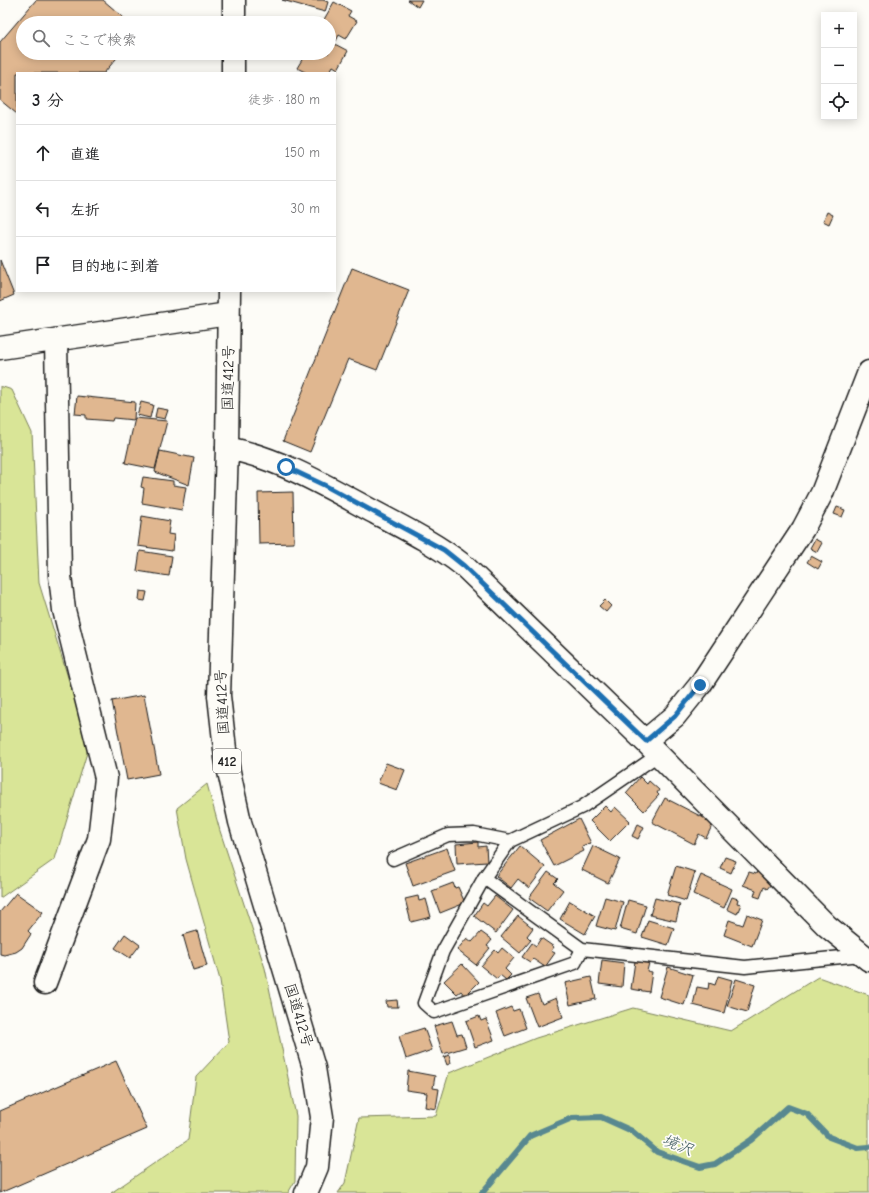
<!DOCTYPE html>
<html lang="ja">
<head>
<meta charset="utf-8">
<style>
	body { margin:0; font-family:"Comic Neue","Klee One",sans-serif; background:#f2f2f2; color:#202124 }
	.controls { position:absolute; right:12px; top:12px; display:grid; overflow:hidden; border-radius:0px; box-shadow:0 2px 10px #0003 }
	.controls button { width:36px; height:36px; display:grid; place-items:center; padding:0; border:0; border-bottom:1px solid #e0e0e0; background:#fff; color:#202124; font:20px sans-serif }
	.stop { position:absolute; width:12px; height:12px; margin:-9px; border:3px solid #1f6fb2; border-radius:50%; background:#fff }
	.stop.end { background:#1f6fb2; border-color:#fff; box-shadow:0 1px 4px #0008 }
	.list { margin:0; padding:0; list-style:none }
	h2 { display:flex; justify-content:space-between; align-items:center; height:52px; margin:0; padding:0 16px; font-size:17px }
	h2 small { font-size:13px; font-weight:400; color:#757577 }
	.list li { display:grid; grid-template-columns:26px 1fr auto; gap:12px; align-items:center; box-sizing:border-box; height:56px; padding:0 16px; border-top:1px solid #e0e0e0 }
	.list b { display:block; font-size:15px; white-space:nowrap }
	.list em { font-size:13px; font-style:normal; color:#757577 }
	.icon { flex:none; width:22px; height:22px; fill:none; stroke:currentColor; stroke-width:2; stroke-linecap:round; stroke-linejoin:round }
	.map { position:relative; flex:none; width:869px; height:1193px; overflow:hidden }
	.search { position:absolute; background:#fff; box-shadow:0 2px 10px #0003; left:16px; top:16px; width:320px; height:44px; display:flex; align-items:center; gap:10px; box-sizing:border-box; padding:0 14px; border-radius:22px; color:#757577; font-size:15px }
	.panel { position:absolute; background:#fff; box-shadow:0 2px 10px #0003; left:16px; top:72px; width:320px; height:220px; border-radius:0px }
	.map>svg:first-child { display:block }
</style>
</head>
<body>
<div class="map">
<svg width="869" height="1193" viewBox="0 0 869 1193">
	<rect width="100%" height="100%" fill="#fdfcf7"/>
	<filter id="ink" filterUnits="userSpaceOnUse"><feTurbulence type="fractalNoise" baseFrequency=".025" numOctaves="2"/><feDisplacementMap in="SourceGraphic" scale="8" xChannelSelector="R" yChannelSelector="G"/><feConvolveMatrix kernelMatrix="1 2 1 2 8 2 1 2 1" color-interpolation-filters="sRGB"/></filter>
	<g filter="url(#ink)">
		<g fill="#d9e597" stroke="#7a805a">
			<polygon points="0,386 12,390 32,433 39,583 89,746 55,859 0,898"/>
			<polygon points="207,784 220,831 265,968 296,1116 295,1181 288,1193 111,1193 188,1140 196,1077 229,1042 220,980 186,859 177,808"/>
			<polygon points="818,977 869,995 869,1193 338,1193 345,1183 359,1118 436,1116 449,1073 536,1038 633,1008 731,1031"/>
		</g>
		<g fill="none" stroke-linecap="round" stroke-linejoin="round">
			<polyline stroke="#598890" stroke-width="6" points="482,1193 530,1136 572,1118 601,1117 632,1131 657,1152 700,1167 715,1164 751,1140 788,1107 807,1114 829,1137 858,1148 869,1147"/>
		</g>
		<g fill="#e0b790" stroke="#1c1c1c">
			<polygon points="36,0 103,0 130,23 23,23 23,53 121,53 104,73 17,73 17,114 0,100 0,42"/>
			<polygon points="282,0 323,0 328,2 325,12"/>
			<polygon points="408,0 422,0 418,7"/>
			<polygon points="334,2 351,11 348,16 357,21 346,39 339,35 336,41 329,37 329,23 322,23"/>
			<polygon points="329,41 348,51 338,69 333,66 329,73 307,73 297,68 306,53 329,53"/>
			<polygon points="827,212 833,215 829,224 823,221"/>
			<polygon points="0,260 14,295 0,301"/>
			<polygon points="352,268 409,290 377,370 348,359 310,452 283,441"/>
			<polygon points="77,396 135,402 134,420 113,418 112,421 86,419 86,415 75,414"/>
			<polygon points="141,402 153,405 150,418 137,415"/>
			<polygon points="157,408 168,410 165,419 155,417"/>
			<polygon points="135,418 167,421 155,469 125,463"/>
			<polygon points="160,451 194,458 189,485 155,472"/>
			<polygon points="143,477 173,481 173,485 186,487 182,510 142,503 144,488 141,487"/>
			<polygon points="293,492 294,543 259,544 258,493"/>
			<polygon points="837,507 845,510 842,517 834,514"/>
			<polygon points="142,516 170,521 168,534 174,535 172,551 138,546"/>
			<polygon points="815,539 822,543 817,552 810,548"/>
			<polygon points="140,551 172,556 169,576 137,571"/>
			<polygon points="811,556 822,562 818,569 807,562"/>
			<polygon points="140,591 147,592 145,601 139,600"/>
			<polygon points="605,600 611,606 606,612 599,606"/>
			<polygon points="144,695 159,774 127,780 112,701"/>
			<polygon points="386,763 405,770 397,790 378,783"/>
			<polygon points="640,777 647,784 649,781 659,790 657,793 659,795 644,811 626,793"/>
			<polygon points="665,798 706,819 708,816 715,820 706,838 699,834 694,844 652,822"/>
			<polygon points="605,806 611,812 615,807 630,821 610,841 590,821"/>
			<polygon points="579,819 591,843 582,847 584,851 554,866 540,840"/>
			<polygon points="638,824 644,827 638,839 632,836"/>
			<polygon points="478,842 478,847 486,846 487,862 457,864 456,844"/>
			<polygon points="520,846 545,867 529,888 518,879 511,888 496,876"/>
			<polygon points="593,846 620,859 608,883 582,870"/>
			<polygon points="447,848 455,871 413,886 405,863"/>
			<polygon points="725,857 736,861 731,873 720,868"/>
			<polygon points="676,866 695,872 686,901 667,895"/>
			<polygon points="757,870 771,884 767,889 764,887 760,898 754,896 756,890 743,885 749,872 756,874"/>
			<polygon points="548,872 558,879 554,883 563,890 547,911 529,898"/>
			<polygon points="701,875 732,889 724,908 693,894"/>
			<polygon points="453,883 455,888 458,887 465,903 440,913 432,891"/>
			<polygon points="16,893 43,912 28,931 31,934 22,948 16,952 4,955 0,954 0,912"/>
			<polygon points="418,896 419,901 426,899 431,917 411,922 405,899"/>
			<polygon points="495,896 513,910 496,933 474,916 483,903 487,906"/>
			<polygon points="605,897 623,902 615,931 596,926"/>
			<polygon points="732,897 738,899 737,903 741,904 737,914 727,909"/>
			<polygon points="655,898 680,904 676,921 650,915"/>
			<polygon points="628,900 646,905 637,934 620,929"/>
			<polygon points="570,901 595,916 585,934 560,919"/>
			<polygon points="747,914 762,920 752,946 724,935 729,920 743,925"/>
			<polygon points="518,916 533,928 527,936 531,940 520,953 501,937"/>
			<polygon points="648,920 674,928 668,945 642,937"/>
			<polygon points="197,931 207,966 193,970 183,935"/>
			<polygon points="481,932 492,940 487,946 490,948 476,965 457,950 467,938 472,942"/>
			<polygon points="125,934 140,945 130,958 115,948"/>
			<polygon points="541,938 554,947 551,951 555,953 545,967 533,959 530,962 522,957 532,943 536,946"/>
			<polygon points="502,948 514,958 505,969 511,975 506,980 500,975 497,979 481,966 495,950 498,953"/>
			<polygon points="602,960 624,963 622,987 599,984"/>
			<polygon points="635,961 649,963 647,971 652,972 649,992 631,989"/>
			<polygon points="462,964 479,982 465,996 461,991 457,994 444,981"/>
			<polygon points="668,967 693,975 684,1005 659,997"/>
			<polygon points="718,976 732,980 724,1013 693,1005 697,987 708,989 709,983 715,985"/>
			<polygon points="591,977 596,999 570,1005 565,983"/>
			<polygon points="736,979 755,985 747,1012 727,1006"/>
			<polygon points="538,994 542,1004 556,998 563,1017 537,1027 526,998"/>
			<polygon points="397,1000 398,1007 387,1007 386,1001"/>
			<polygon points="511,1007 513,1011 519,1009 526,1028 505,1036 496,1013"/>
			<polygon points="479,1016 481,1021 486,1019 494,1040 475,1047 466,1021"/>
			<polygon points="452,1021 457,1035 462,1034 466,1047 443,1054 434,1026"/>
			<polygon points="424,1028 432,1050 406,1059 399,1036"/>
			<polygon points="449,1055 451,1063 447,1065 444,1057"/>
			<polygon points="116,1061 147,1129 0,1193 0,1111"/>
			<polygon points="408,1071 435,1076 433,1088 439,1089 436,1109 425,1107 427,1093 406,1090"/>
		</g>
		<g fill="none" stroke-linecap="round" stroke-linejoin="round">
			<g stroke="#1c1c1c" stroke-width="15">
				<g id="service">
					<polyline points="393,859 448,835 474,834 510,841"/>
					<polyline points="484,878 582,949 745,967 861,955"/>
					<polyline points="582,949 575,963 434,1012 424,1003 443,951 484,878 510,841 582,807 658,755"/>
				</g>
			</g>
			<g stroke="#1c1c1c" stroke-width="25">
				<g id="minor">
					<path d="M 227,448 C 279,458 326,486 372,511 C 404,528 436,544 464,566 L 645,741 L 827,926 L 869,960"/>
					<polyline points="645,741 675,716 700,685 803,529 822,493 869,372"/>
					<polyline points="45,983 99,839 106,778 64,610 60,576 56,340"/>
				</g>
			</g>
			<g stroke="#1c1c1c" stroke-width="25">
				<polyline id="tertiary" points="0,348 228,314"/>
			</g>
			<g stroke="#1c1c1c" stroke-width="25">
				<g id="trunk">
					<polyline points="234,23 234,0"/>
					<polyline points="233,73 233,53"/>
					<polyline points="229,291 227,448 219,696 226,758 240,822 314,1068 322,1117 317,1167 306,1193"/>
				</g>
			</g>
			<use href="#service" stroke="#fdfcf7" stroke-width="12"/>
			<use href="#minor" stroke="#fdfcf7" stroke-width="22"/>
			<use href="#tertiary" stroke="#fdfcf7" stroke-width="22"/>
			<use href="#trunk" stroke="#fdfcf7" stroke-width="22"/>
		</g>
	</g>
	<g fill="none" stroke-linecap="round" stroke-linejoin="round" filter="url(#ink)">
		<polyline stroke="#1f6fb2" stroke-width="5" points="286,467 324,485 444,550 464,566 646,741 675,716 700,685"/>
	</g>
	<g text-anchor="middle" stroke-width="3.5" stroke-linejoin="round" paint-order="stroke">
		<rect fill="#fdfcf7" stroke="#605f5e" stroke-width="1" x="213" y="749" width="28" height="24" rx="3"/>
		<g font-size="14" font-weight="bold" fill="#1c1c1c">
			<text x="227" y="766">412</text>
		</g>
		<g font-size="15" fill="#1c1c1c" stroke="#fdfcf7">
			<text transform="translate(228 378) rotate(-89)" y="5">国道412号</text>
			<text transform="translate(222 702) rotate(-93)" y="5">国道412号</text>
			<text transform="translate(299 1015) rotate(73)" y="5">国道412号</text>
		</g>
		<g font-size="16" font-style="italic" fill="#3f5b60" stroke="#fdfcf7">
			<text transform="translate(678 1144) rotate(22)" y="6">境沢</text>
		</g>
	</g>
</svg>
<div class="controls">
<button>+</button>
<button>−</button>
<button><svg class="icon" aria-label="locate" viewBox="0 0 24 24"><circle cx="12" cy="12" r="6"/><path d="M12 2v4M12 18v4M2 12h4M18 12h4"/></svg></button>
</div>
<div class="stop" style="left:286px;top:467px"></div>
<div class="stop end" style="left:700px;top:685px"></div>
<div class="search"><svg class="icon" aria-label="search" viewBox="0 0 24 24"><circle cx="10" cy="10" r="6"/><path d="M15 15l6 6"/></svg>ここで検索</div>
<section class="panel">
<h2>3 分<small>徒歩 · 180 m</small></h2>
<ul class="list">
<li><svg class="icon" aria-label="ahead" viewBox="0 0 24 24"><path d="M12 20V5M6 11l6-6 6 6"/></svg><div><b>直進</b></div><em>150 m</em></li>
<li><svg class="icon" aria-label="left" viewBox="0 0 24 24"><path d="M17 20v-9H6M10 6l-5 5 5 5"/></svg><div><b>左折</b></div><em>30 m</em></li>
<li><svg class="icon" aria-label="arrive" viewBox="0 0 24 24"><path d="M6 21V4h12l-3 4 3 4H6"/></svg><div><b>目的地に到着</b></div></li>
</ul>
</section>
</div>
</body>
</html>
